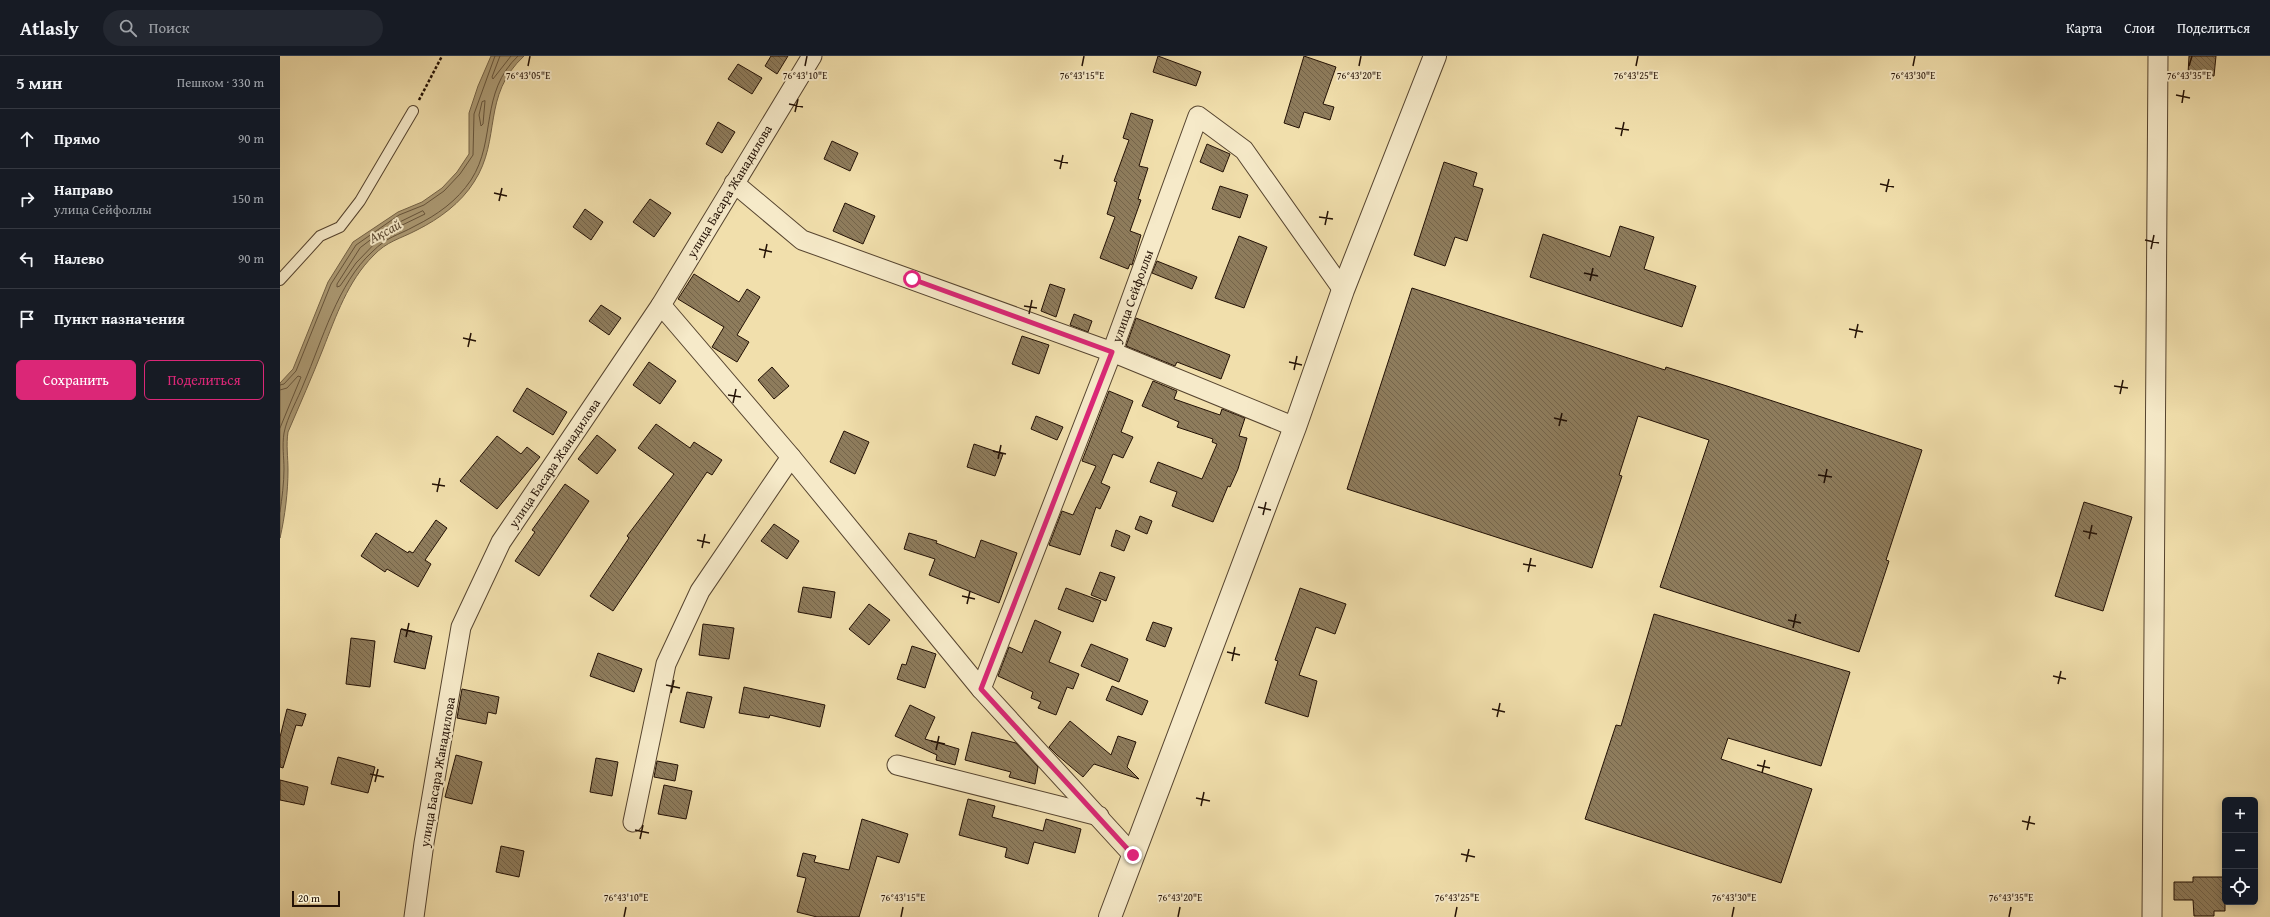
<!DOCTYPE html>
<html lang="ru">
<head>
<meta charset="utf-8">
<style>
	body { margin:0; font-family:"Gentium Book Plus",serif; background:#242831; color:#f1f3f6 }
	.controls { position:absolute; right:12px; bottom:12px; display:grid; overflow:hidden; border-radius:6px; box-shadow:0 2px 10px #0003 }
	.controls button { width:36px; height:36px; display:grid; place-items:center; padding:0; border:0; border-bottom:1px solid #363941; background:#171b24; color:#f1f3f6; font:20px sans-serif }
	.scale { position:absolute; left:12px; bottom:10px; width:48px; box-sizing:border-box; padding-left:4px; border:2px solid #231105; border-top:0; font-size:11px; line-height:14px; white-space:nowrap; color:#231105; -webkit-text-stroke:3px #f6eac9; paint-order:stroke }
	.stop { position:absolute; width:12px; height:12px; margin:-9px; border:3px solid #db2777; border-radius:50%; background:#fff }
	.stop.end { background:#db2777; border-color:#fff; box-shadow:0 1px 4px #0008 }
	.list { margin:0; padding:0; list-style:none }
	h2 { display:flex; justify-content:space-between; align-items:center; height:52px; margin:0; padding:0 16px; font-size:17px }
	h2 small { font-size:13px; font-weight:400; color:#9ea1a6 }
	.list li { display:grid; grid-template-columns:26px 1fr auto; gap:12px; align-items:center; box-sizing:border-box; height:60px; padding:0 16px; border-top:1px solid #363941 }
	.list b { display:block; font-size:15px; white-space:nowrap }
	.list p { margin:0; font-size:13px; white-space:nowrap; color:#9ea1a6 }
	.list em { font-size:13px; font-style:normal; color:#9ea1a6 }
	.actions { display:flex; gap:8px; padding:12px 16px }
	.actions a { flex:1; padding:9px 0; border:1px solid #db2777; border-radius:6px; text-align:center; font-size:14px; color:#db2777 }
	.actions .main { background:#db2777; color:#fff }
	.icon { flex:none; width:22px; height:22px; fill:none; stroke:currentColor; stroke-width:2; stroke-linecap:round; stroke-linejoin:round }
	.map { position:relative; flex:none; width:1990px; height:861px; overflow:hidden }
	header { display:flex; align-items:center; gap:24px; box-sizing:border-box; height:56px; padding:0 20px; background:#171b24; border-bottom:1px solid #363941 }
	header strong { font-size:19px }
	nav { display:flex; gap:22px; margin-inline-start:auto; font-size:14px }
	.search { width:280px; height:36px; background:#242831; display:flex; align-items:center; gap:10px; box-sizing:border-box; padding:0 14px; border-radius:22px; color:#9ea1a6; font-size:15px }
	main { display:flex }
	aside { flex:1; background:#171b24 }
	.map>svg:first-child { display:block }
</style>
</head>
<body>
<header>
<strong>Atlasly</strong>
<div class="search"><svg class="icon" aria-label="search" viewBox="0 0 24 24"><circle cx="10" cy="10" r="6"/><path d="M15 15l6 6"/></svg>Поиск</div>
<nav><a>Карта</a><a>Слои</a><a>Поделиться</a></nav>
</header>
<main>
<aside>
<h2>5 мин<small>Пешком · 330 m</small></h2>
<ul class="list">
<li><svg class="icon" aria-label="ahead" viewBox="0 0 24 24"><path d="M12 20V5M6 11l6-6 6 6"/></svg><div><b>Прямо</b></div><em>90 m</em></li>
<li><svg class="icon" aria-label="right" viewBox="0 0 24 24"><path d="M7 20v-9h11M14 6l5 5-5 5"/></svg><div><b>Направо</b><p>улица Сейфоллы</p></div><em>150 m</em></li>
<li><svg class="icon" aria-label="left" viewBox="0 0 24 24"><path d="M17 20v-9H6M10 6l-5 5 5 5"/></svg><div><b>Налево</b></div><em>90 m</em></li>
<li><svg class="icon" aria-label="arrive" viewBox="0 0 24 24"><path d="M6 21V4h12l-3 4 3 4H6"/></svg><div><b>Пункт назначения</b></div></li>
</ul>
<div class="actions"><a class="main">Сохранить</a><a>Поделиться</a></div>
</aside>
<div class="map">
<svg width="1990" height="861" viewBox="0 0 1990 861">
	<defs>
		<pattern id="building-back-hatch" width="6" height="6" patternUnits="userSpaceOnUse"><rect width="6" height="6" fill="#8e7c5c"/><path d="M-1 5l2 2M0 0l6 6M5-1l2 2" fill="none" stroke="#74644a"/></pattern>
	</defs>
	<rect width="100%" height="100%" fill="#f1dfac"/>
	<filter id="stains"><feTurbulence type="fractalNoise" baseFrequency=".005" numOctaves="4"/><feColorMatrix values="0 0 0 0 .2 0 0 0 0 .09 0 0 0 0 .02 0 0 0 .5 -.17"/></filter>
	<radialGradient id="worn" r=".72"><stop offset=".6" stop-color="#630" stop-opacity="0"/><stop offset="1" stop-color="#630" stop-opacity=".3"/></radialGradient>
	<path fill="#ab9973" stroke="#756347" d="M 211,0 L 244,0 C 201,40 222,83 194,126 C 181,147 159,163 137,174 C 120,183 107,185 93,200 C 68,225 56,260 43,293 C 32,321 20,348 8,376 C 6,389 8,401 8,414 C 8,436 5,460 0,482 L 0,327 L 13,313 L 48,226 L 73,186 L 118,156 L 142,146 L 162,132 L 177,116 L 189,98 L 189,57 L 198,30 Z"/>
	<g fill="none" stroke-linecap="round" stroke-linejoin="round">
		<g stroke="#67553c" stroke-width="1">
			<polyline points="220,0 212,21 213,23 231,0"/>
			<polygon points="205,45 203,68 201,70 199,59 202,46"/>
			<polygon points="143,155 145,158 112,174 109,173 110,171"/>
			<polygon points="100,177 102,180 76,207 60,230 57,231 57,228 80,192"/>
			<polyline points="0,329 4,328 16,315 51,228 76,189 119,159 144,149 164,135 180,118 193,99 194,58 215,0"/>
			<polyline points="0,334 7,332 18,320 21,321 0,372"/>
			<path d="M 0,456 C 2,442 4,427 4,413 C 4,401 2,390 4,377 C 7,361 18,343 24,327 C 42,285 58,227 92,196 C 108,180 117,180 135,170 C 157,159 177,145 191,124 C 217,84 199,37 238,0"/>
		</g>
	</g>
	<g fill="url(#building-back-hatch)" stroke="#231105">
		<polygon points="491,0 508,0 497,18 485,10"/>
		<polygon points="878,0 921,16 916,30 873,16"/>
		<polygon points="1024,0 1056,11 1043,48 1054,51 1050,64 1024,56 1019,72 1004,67"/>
		<polygon points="1909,0 1936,0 1934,20 1908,18"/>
		<polygon points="458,8 482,22 472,38 448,23"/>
		<polygon points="851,57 873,64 859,110 868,112 858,143 861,144 850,175 861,179 852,209 850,208 848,213 820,202 835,161 827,158 837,126 834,125 849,84 843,82"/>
		<polygon points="438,66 455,76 442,97 426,88"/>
		<polygon points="552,85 578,97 570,115 544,103"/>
		<polygon points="927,88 950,98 943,116 920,106"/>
		<polygon points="1164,106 1197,117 1193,130 1203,133 1187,185 1175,181 1165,210 1134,199"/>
		<polygon points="940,130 968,139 960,162 932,153"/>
		<polygon points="370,143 391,157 374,181 353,166"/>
		<polygon points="565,147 595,160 583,188 553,175"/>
		<polygon points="305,153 323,166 311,184 293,171"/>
		<polygon points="1340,170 1374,181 1364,213 1416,230 1402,271 1250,221 1263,178 1330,201"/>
		<polygon points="959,180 987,191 964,252 935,242"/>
		<polygon points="877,205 917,221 912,233 872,217"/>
		<polygon points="414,218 459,246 467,233 480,241 457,279 469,286 457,306 432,291 444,271 398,243"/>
		<polygon points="770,228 785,233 776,261 761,255"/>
		<polygon points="1132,232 1385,314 1386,311 1447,330 1642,394 1606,504 1609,505 1579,596 1380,531 1429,384 1358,360 1339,419 1342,420 1312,512 1067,433"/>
		<polygon points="321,249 341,262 329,279 309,265"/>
		<polygon points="794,258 812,265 808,276 790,269"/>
		<polygon points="856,262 950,299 941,323 897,306 895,310 846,290"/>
		<polygon points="742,280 769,289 759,318 732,308"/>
		<polygon points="369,306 396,325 380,348 353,329"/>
		<polygon points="492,311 509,330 494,343 478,324"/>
		<polygon points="873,325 897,335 894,343 940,359 942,353 965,362 959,380 967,382 958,413 950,431 948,430 933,466 892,450 897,436 870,426 878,406 922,423 937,388 932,386 933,383 897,371 899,366 862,350"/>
		<polygon points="247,332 287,356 273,379 233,355"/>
		<polygon points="829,335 853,345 841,376 853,381 843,402 833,398 821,427 830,431 820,453 816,451 800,499 769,489 782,455 793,459 816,410 802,405"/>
		<polygon points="756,360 783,371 777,384 751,373"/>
		<polygon points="376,368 410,392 414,386 442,404 432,419 427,416 333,555 310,540 349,482 347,480 394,418 358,392"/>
		<polygon points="564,375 589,386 575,418 550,406"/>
		<polygon points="317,379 336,394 317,418 298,403"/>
		<polygon points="217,380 241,398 247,391 260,401 217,453 180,425"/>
		<polygon points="694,388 723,398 715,420 687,411"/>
		<polygon points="285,428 309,445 259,520 235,505 255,476 252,474"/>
		<polygon points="1804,446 1852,461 1823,555 1775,540"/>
		<polygon points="860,460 872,465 867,478 855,473"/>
		<polygon points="156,464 167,472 145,504 151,508 138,531 107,513 105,516 81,500 96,477 128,497 129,495 133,497"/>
		<polygon points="494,468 519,485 507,503 481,485"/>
		<polygon points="836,474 850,480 844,495 831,490"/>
		<polygon points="629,477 657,485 656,487 695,502 701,484 737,497 719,547 649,519 655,503 624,493"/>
		<polygon points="820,516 835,521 826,545 811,539"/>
		<polygon points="523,531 555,536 551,562 518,556"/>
		<polygon points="786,532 821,545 813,566 778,553"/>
		<polygon points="1020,532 1066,548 1055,578 1036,571 1019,619 1037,625 1028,661 985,647 998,605 995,604"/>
		<polygon points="589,548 610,564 589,589 569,573"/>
		<polygon points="1374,558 1570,616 1541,710 1448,682 1441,703 1532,733 1501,827 1305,763 1336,669 1341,670"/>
		<polygon points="755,564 781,576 769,606 799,618 793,633 787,631 776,659 758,652 761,646 751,642 753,636 718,620 729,591 742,597"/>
		<polygon points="873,566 892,572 885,591 866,584"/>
		<polygon points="423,568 454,572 449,603 419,599"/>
		<polygon points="121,573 152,580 145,613 114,606"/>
		<polygon points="71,582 95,585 90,631 66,628"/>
		<polygon points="811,588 848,603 839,626 801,610"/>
		<polygon points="632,590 656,598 645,632 617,623 622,608 626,609"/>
		<polygon points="318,597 362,613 354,636 310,620"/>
		<polygon points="832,630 868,645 862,659 826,644"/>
		<polygon points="464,631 545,649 540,671 490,659 489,662 459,657"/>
		<polygon points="182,633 219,641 216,658 208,656 206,668 177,662"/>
		<polygon points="407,636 432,641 424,672 400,666"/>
		<polygon points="630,649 655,661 645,683 679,693 675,709 656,704 657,699 615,680"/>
		<polygon points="7,653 26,658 22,670 16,669 3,712 0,711 0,681"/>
		<polygon points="790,665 831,699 838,680 856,686 847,711 859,723 814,708 803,721 777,699 769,691"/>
		<polygon points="692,676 736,687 758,711 755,728 729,721 731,716 685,704"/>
		<polygon points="176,699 202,706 192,748 165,741"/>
		<polygon points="58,701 95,711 88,737 51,728"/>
		<polygon points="316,702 338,706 332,740 310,736"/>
		<polygon points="377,705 398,709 395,725 374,721"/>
		<polygon points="0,724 28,731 24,749 0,744"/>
		<polygon points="384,729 412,735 406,763 378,758"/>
		<polygon points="688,743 715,750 712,761 763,775 766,763 801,773 795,797 754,786 748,808 725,801 727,792 679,779"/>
		<polygon points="582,763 628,778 619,807 597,800 579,861 537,861 517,856 526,822 517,820 523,797 536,800 534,806 569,814"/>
		<polygon points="221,790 244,795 239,821 216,816"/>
		<polygon points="1913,821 1945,821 1945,855 1934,855 1934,860 1914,860 1913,844 1894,844 1894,826 1913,826"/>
	</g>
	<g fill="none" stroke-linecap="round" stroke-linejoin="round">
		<g stroke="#56442f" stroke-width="12">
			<polyline id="service" points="0,224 40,180 60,171 80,145 133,55"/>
		</g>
		<g stroke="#56442f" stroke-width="21">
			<g id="minor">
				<polyline points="454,127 522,184 832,296 1015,371"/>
				<polyline points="381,249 511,401 701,633 853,799"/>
				<polyline points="701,633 832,296 918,60 964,94 1063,234"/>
				<polyline points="617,709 819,760"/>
				<polyline points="353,766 386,608 420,535 511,401"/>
				<polyline points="134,861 144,787 181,571 221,486 381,249 532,0"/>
				<polyline points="1872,861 1878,0"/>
			</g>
		</g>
		<g stroke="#56442f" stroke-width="24">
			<polyline id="tertiary" points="830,861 1015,371 1063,234 1155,0"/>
		</g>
		<polyline stroke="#231105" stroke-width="2.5" stroke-dasharray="3 2" stroke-linecap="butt" points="139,44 162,0"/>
		<use href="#service" stroke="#f6eac9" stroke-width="10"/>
		<use href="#minor" stroke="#f6eac9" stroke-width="19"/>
		<use href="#tertiary" stroke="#f6eac9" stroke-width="22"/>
	</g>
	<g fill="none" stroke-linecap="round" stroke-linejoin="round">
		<polyline stroke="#db2777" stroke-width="5" points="632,223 832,296 701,633 853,799"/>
	</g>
	<path fill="none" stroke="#231105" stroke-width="1.5" d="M 248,10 L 250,0M 525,10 L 527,0M 802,10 L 804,0M 1079,10 L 1081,0M 1356,10 L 1358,0M 1633,10 L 1635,0M 1909,10 L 1912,0M 1896,39 L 1910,42M 1902,47 L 1904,34M 509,48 L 523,51M 515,56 L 518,43M 1335,72 L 1349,74M 1341,80 L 1344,66M 774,104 L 788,107M 780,113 L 783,99M 1600,128 L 1614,131M 1606,136 L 1609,123M 214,137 L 227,140M 219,145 L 222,132M 1039,161 L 1053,163M 1045,169 L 1048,155M 1865,184 L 1879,187M 479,193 L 492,196M 1871,193 L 1874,179M 484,202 L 487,188M 1304,217 L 1318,220M 1310,225 L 1313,212M 744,250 L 757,252M 749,258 L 752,244M 1569,273 L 1583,276M 183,282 L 196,285M 1575,282 L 1578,268M 188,291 L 191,277M 1009,306 L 1022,309M 1014,314 L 1017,300M 1834,330 L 1848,332M 1840,338 L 1843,324M 448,339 L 461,341M 453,347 L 456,333M 1274,362 L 1287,365M 1279,370 L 1282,357M 713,395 L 726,398M 718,403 L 721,389M 1538,419 L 1552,421M 1544,427 L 1547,413M 152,428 L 165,430M 157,436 L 160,422M 978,451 L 991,454M 983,459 L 986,446M 1803,475 L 1817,478M 1809,483 L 1812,469M 417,484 L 430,487M 422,492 L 425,478M 1243,508 L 1256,510M 1248,516 L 1251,502M 682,540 L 695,543M 687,548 L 690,535M 1508,564 L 1521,567M 1513,572 L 1516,558M 121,573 L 135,576M 126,581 L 129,567M 947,596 L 960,599M 952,605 L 955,591M 1773,620 L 1786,623M 1778,628 L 1781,615M 386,629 L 400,632M 391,637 L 394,624M 1212,653 L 1225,656M 1217,661 L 1220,647M 651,685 L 665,688M 656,694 L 659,680M 1477,709 L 1490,712M 1482,717 L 1485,704M 90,718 L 104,721M 95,726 L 98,713M 916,742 L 930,745M 921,750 L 924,736M 1742,765 L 1755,768M 355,774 L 369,777M 1747,774 L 1750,760M 360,783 L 363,769M 1181,798 L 1195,801M 1186,806 L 1189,793M 344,861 L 346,851M 621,861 L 623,851M 898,861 L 900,851M 1175,861 L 1177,851M 1452,861 L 1454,851M 1729,861 L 1731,851"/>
	<g text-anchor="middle" stroke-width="4" stroke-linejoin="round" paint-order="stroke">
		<g font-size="13" fill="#231105" stroke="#f6eac9">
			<text transform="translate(449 135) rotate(-59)" y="5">улица Басара Жанадилова</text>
			<text transform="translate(852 240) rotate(-70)" y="5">улица Сейфоллы</text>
			<text transform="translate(274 407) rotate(-56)" y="5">улица Басара Жанадилова</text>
			<text transform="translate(157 716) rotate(-80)" y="5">улица Басара Жанадилова</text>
		</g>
		<g font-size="14" font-style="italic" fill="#604e36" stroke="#f6eac9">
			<text transform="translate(105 175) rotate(-28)" y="5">Ақсай</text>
		</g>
	</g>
	<g font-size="10" text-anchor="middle" fill="#231105" stroke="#f6eac9" stroke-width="4" stroke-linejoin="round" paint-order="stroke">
		<text x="248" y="23">76°43'05"E</text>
		<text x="525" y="23">76°43'10"E</text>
		<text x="802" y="23">76°43'15"E</text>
		<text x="1079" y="23">76°43'20"E</text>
		<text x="1356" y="23">76°43'25"E</text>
		<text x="1633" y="23">76°43'30"E</text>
		<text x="1909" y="23">76°43'35"E</text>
		<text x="346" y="845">76°43'10"E</text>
		<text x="623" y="845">76°43'15"E</text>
		<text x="900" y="845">76°43'20"E</text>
		<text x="1177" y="845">76°43'25"E</text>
		<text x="1454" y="845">76°43'30"E</text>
		<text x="1731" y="845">76°43'35"E</text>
	</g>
	<rect width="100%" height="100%" filter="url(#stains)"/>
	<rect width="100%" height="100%" fill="url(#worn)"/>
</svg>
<div class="controls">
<button>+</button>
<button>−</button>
<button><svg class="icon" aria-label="locate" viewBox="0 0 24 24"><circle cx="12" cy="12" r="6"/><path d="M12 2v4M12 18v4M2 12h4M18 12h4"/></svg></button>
</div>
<div class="scale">20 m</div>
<div class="stop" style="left:632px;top:223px"></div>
<div class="stop end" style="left:853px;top:799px"></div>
</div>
</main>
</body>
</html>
